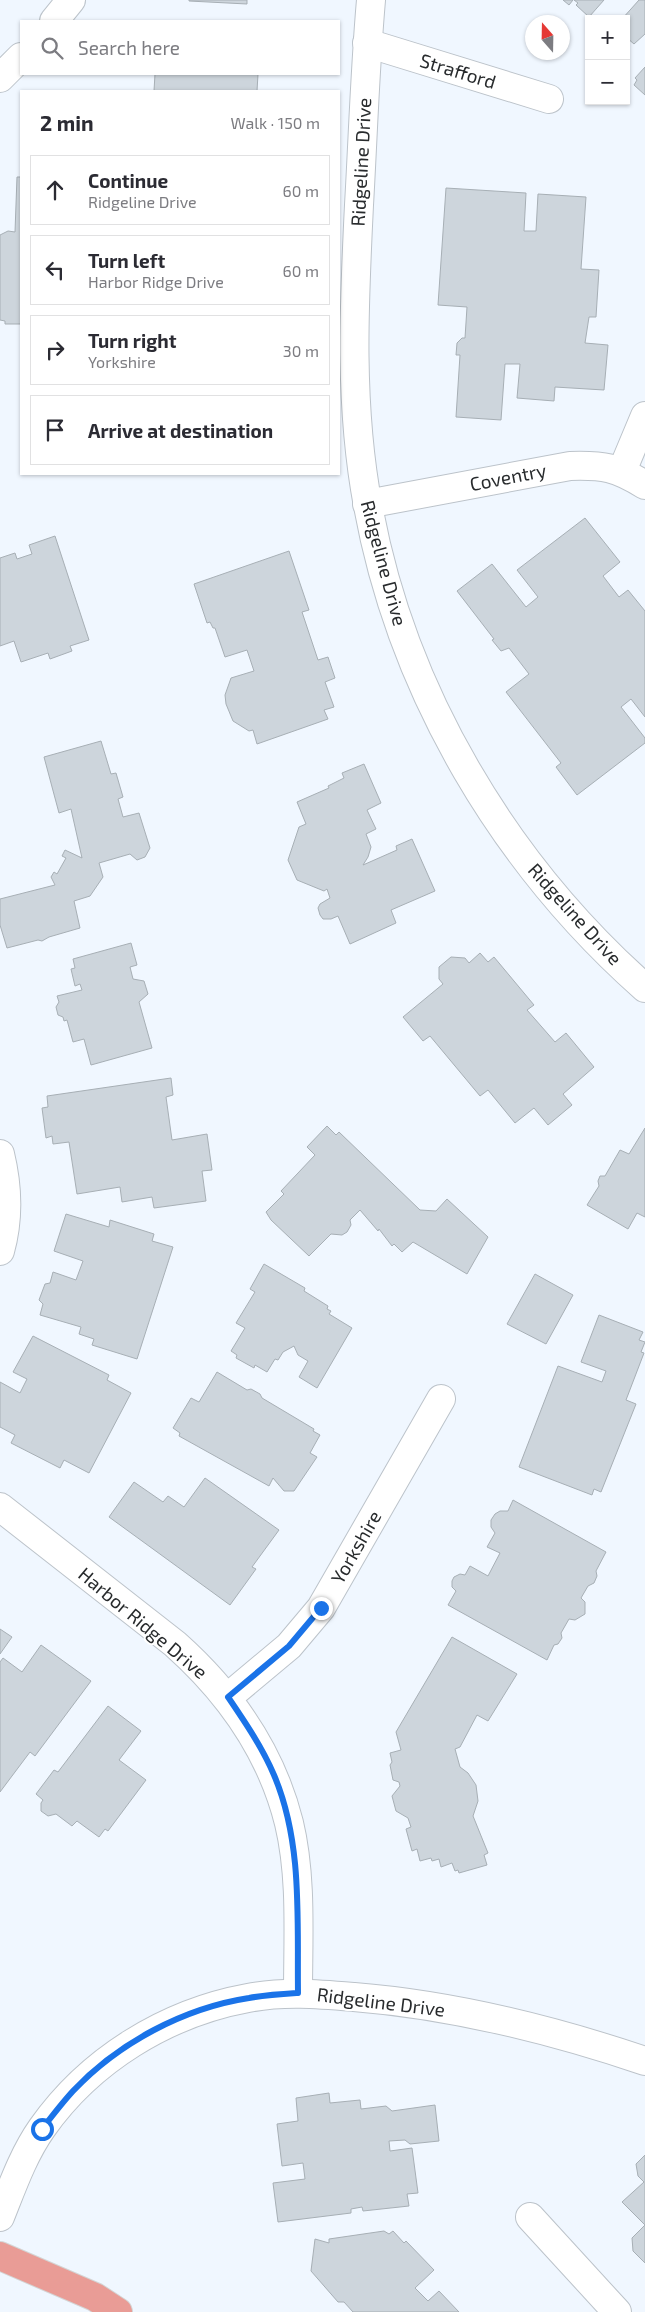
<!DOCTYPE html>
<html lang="en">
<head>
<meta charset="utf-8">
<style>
	body { margin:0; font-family:"Exo 2",sans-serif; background:#f7f7f7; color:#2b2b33 }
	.controls { position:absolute; right:15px; top:15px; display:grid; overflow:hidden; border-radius:0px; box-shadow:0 1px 4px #0004 }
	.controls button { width:45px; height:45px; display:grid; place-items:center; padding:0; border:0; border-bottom:1px solid #e1e1e2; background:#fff; color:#2b2b33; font:25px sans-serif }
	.compass { position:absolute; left:525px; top:15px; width:45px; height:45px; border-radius:50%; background:#fff; box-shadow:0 1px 4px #0004; rotate:340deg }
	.stop { position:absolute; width:15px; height:15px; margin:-11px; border:4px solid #1a73e8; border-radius:50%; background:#fff }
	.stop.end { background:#1a73e8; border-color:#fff; box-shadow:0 1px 5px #0008 }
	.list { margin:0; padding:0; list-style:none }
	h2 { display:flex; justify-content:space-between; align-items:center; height:65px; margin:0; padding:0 20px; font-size:21px }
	h2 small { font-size:16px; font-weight:400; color:#7c7c81 }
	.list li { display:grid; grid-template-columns:32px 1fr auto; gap:15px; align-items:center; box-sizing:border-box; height:70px; margin:0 10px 10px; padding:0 10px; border:1px solid #e1e1e2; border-radius:0px }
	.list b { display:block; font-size:19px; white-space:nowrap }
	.list p { margin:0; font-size:16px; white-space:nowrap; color:#7c7c81 }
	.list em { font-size:16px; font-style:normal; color:#7c7c81 }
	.icon { flex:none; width:28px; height:28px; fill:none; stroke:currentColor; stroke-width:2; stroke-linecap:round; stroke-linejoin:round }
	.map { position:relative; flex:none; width:645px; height:2312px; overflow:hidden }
	.search { position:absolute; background:#fff; box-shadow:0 1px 4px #0004; left:20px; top:20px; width:320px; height:55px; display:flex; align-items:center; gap:12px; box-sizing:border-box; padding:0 18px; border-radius:0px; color:#7c7c81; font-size:19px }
	.panel { position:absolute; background:#fff; box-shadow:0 1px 4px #0004; left:20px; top:90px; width:320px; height:385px; border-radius:0px }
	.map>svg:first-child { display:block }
</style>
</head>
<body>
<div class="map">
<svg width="645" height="2312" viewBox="0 0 645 2312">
	<rect width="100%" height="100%" fill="#f0f7ff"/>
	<g fill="#cdd5dc" stroke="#a7afb5">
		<polygon points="189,0 247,0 247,4 189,1"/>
		<polygon points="563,0 573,0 569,5"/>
		<polygon points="574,0 604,0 589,17 576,5 578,3"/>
		<polygon points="639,0 645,0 645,34 634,44 626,37 626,19 622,19"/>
		<polygon points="645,67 645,95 634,85 637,80 635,78"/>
		<polygon points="155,74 258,74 257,91 154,91"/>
		<polygon points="17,177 21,177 21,324 5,324 5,321 0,320 0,235 8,231 15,232"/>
		<polygon points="446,188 526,193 524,231 536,231 538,194 586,197 581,269 599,270 596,317 589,317 585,343 608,345 604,390 555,387 554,401 517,398 520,364 505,364 501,420 456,417 460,355 456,355 457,343 462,338 465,338 467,307 438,305"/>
		<polygon points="585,518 620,562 603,576 619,597 628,590 645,611 645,717 631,699 621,707 645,738 645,743 577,795 556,767 561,763 506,692 529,674 509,648 501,651 492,640 494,639 457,591 492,564 526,607 538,597 517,570"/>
		<polygon points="55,536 89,640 70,646 72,651 50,659 48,653 21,662 14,641 0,646 0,558 15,553 17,559 32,554 29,545"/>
		<polygon points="289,551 309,610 302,612 318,660 328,657 335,678 325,682 334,707 324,710 328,719 257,744 253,730 249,731 233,721 226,704 225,695 231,678 254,671 247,650 225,657 215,628 213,628 210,622 207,623 194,584"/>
		<polygon points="101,741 111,774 116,773 123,797 118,799 123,817 139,813 150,848 145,857 137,860 130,854 99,863 103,877 90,896 74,901 80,928 49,937 42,941 38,940 7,948 0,925 0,899 55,885 51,877 54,872 57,874 66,858 62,856 65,850 82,858 71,809 59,813 44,757"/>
		<polygon points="364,764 381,803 367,810 376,829 366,834 371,847 368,857 363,865 397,850 396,846 412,839 435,891 391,910 396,923 350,944 338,916 331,919 323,919 320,915 318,908 320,904 330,898 327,889 324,891 297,880 288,860 299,827 306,824 297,802 329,788 328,786 344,778 342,773"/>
		<polygon points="131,943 137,965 130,967 133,979 144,981 148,994 139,1002 152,1048 91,1065 84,1039 73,1042 67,1020 64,1021 63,1017 58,1015 56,1007 59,1002 57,996 82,990 80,984 75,986 71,969 75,968 73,959"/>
		<polygon points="480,953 488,962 494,957 534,1005 527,1010 555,1042 566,1033 594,1067 563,1094 572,1105 548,1125 534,1108 515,1123 488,1090 480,1096 430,1036 423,1041 403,1017 443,984 439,979 439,967 451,957 465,958 469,963"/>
		<polygon points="171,1078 173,1095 166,1097 172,1140 207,1134 212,1170 202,1171 206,1201 154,1208 152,1197 122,1202 120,1187 77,1194 69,1142 53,1144 52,1136 46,1138 42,1108 48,1107 47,1096"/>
		<polygon points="327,1126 336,1135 339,1132 420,1210 436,1211 447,1199 488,1237 467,1274 413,1242 402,1252 394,1244 392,1246 379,1229 378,1231 360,1210 350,1220 351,1225 347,1232 342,1235 331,1234 309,1256 271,1220 266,1212 284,1194 281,1191 315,1155 307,1147"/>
		<polygon points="645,1128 645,1217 637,1213 628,1229 587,1205 599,1186 598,1181 600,1176 605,1176 620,1150 629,1154"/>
		<polygon points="66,1214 109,1227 110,1220 154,1234 152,1241 173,1247 137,1359 92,1345 94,1339 79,1334 81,1327 40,1315 43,1304 39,1300 45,1284 50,1283 53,1272 76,1280 83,1261 54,1251"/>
		<polygon points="264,1264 305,1288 304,1291 328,1306 327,1309 331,1311 329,1314 352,1328 317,1388 299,1377 308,1361 298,1355 294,1346 283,1352 278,1360 275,1359 267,1372 255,1365 254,1368 236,1358 237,1355 231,1351 245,1328 236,1323 255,1292 250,1289"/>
		<polygon points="535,1274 573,1295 546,1344 507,1324"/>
		<polygon points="599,1315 643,1332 639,1340 645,1342 641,1352 644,1353 626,1400 636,1404 601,1492 594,1489 592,1495 519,1467 558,1366 602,1382 606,1371 581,1362"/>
		<polygon points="33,1336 109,1375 107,1380 131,1393 89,1473 64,1460 60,1468 11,1443 15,1435 0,1427 0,1382 20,1393 27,1379 13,1372"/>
		<polygon points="217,1372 247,1390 251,1389 260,1394 262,1398 314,1429 313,1431 320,1435 310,1453 317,1457 294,1491 284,1491 273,1478 269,1486 179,1436 180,1433 173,1428 191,1398 199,1402"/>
		<polygon points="205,1478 279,1530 252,1567 256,1569 230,1605 109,1517 134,1482 163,1502 168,1496 184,1507"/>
		<polygon points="513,1500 606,1552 596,1571 597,1576 594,1583 588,1586 581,1598 585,1602 585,1614 575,1620 569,1619 561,1633 562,1638 558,1644 554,1645 547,1660 448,1605 456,1591 452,1587 452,1581 454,1577 460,1574 465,1575 470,1566 488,1576 500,1553 487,1547 495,1533 491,1527 491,1520 495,1514 500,1511 508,1511"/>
		<polygon points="0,1629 12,1637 0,1654"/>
		<polygon points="452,1637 517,1674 488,1721 477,1715 460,1747 455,1749 460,1767 468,1773 476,1785 478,1801 473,1816 488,1853 484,1855 487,1865 459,1873 458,1870 455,1871 452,1863 441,1867 439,1859 432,1861 431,1858 420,1861 417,1849 412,1851 406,1829 411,1827 408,1818 396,1811 392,1796 400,1786 399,1782 393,1780 390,1765 392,1762 390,1753 401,1750 396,1732"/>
		<polygon points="41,1645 91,1681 35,1756 30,1752 0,1792 0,1662 3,1658 22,1672"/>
		<polygon points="108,1706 141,1731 119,1760 146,1780 108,1831 105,1829 99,1837 77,1821 72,1826 56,1814 48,1816 41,1811 41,1803 43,1800 36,1794 54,1770 58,1772"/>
		<polygon points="329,2093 330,2103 360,2100 361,2109 386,2106 392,2111 435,2105 439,2141 410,2144 405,2140 389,2141 390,2151 412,2148 418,2193 407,2194 409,2206 363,2211 362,2207 351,2209 351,2213 278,2222 273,2183 305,2179 303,2163 282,2166 277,2124 298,2121 296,2098"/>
		<polygon points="645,2155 645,2263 633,2251 632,2238 645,2225 622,2202 644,2182 638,2176 636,2164"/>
		<polygon points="384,2231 389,2234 393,2231 404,2243 406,2241 434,2270 415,2288 428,2301 439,2291 459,2312 353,2312 344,2302 338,2302 311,2271 315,2239 329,2243 329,2239"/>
	</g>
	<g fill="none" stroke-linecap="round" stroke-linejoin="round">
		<g stroke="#bcc3ca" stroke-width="30">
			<g id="minor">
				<path d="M 371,0 C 365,68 363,136 359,205 C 354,306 349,405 368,506 C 402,692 504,863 645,988"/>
				<polyline points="54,21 71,0"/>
				<polyline points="367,43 549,99"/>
				<polyline points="0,78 21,57"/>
				<polyline points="622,471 645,416"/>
				<path d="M 367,504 L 570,466 C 604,465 616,467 645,485"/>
				<path d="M 0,1154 C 8,1187 9,1219 0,1251"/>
				<path d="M 0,1507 L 175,1644 C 230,1693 271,1751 289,1823 C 302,1877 298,1937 298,1993"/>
				<polyline points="228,1697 289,1646 321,1608 441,1399"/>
				<path d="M 0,2217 C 12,2187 23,2155 42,2128 C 90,2060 166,2013 248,1998 C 283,1991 318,1994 354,1997 C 454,2005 550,2029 645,2061"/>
				<polyline points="530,2217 617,2312"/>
			</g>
		</g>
		<g stroke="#d4d5d5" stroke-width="30">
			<polyline id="major" points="0,2256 95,2297 118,2312"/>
		</g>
		<use href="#minor" stroke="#fff" stroke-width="28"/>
		<use href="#major" stroke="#e99c96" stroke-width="28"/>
	</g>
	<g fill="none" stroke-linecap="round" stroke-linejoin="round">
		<path stroke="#1a73e8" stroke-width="6" d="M 42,2129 C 52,2116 62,2103 73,2091 C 118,2043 184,2008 249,1998 C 265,1995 282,1994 298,1993 C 297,1921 303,1843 274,1775 C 262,1747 245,1722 228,1697 L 289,1646 L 321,1608"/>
	</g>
	<g text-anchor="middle" stroke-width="4" stroke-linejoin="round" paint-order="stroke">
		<g font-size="19" fill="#282b2d" stroke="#fff">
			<text transform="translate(458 71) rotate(17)" y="7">Strafford</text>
			<text transform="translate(361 162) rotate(-87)" y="7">Ridgeline Drive</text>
			<text transform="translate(508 477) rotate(-11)" y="7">Coventry</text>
			<text transform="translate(384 563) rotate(75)" y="7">Ridgeline Drive</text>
			<text transform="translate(575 914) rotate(48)" y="7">Ridgeline Drive</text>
			<text transform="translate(356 1547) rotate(-60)" y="7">Yorkshire</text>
			<text transform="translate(143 1623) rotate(40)" y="7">Harbor Ridge Drive</text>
			<text transform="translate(381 2002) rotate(7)" y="7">Ridgeline Drive</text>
		</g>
	</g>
</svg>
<div class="controls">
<button>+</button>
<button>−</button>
</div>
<svg class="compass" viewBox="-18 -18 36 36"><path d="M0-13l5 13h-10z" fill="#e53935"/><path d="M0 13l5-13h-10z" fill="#7c7c81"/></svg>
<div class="stop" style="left:42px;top:2129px"></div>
<div class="stop end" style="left:321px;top:1608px"></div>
<div class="search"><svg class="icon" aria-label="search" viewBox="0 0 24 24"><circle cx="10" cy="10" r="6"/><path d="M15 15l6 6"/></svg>Search here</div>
<section class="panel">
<h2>2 min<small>Walk · 150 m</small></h2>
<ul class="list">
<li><svg class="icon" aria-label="ahead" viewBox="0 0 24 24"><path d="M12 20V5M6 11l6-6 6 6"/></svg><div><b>Continue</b><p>Ridgeline Drive</p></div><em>60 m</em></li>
<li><svg class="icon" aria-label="left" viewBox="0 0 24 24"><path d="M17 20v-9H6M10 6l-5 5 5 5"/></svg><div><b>Turn left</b><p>Harbor Ridge Drive</p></div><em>60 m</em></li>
<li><svg class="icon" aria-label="right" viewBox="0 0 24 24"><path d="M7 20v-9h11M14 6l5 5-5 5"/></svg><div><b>Turn right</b><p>Yorkshire</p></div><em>30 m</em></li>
<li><svg class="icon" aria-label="arrive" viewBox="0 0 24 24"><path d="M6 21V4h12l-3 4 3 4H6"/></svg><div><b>Arrive at destination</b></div></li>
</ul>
</section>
</div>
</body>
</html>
